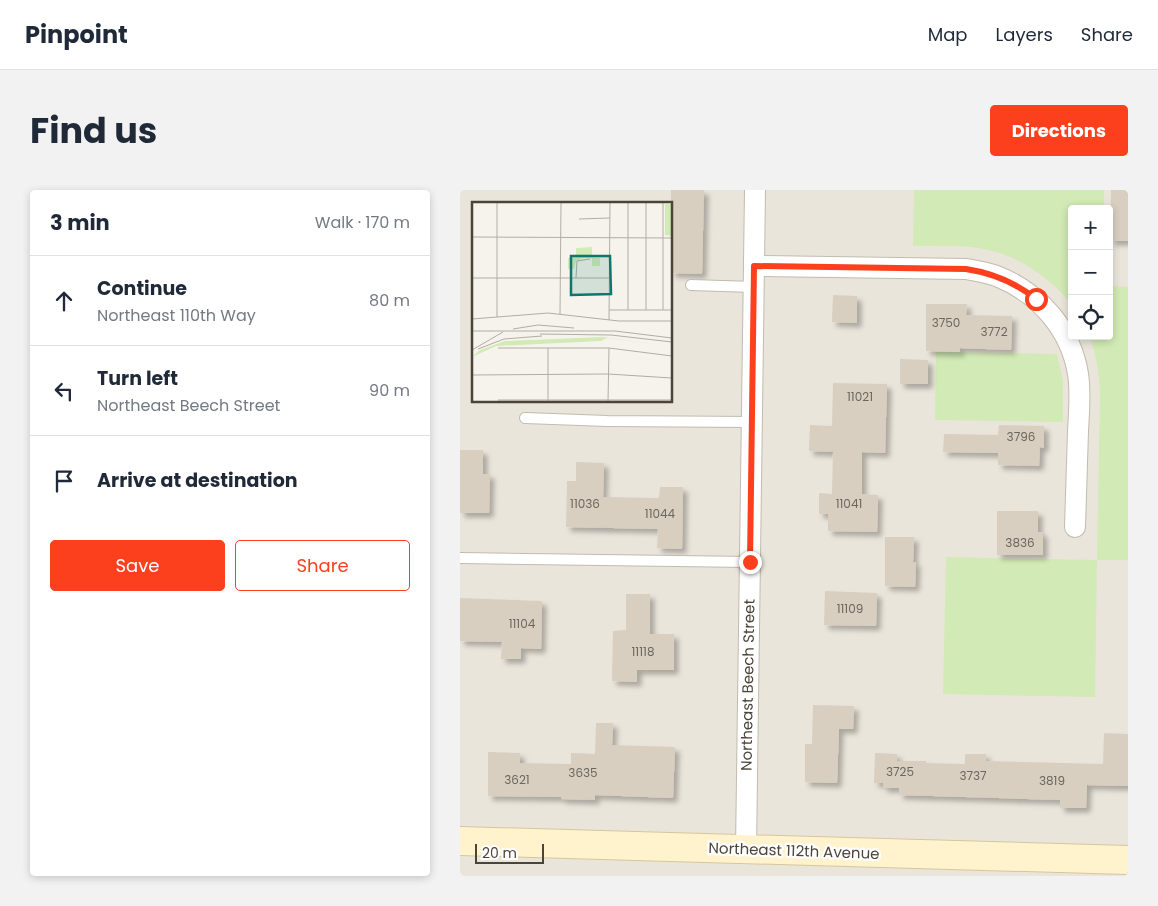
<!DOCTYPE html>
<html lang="en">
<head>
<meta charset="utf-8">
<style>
	body { margin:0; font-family:Poppins,sans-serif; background:#f2f2f3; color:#1f2937 }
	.controls { position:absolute; right:15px; top:15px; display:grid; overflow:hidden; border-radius:5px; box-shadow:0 2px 8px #0003 }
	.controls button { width:45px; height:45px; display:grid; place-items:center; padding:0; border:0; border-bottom:1px solid #e0e1e3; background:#fff; color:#1f2937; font:25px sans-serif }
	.scale { position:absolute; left:15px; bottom:12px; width:69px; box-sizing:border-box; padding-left:5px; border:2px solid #4b4439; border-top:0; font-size:14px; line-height:18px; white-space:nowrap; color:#4b4439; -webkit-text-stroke:4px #fff; paint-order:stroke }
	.stop { position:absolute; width:15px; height:15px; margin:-11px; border:4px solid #fc3f1d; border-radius:50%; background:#fff }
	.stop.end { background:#fc3f1d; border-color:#fff; box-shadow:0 1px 5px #0008 }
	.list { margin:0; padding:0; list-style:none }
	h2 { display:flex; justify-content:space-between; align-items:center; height:65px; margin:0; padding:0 20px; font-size:21px }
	h2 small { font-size:16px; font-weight:400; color:#747a83 }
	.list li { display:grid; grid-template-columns:32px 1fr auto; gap:15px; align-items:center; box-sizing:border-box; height:90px; padding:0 20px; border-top:1px solid #e0e1e3 }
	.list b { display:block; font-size:19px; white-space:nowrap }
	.list p { margin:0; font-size:16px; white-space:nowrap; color:#747a83 }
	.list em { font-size:16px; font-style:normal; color:#747a83 }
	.actions { display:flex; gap:10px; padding:15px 20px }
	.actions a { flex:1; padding:11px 0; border:1px solid #fc3f1d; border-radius:5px; text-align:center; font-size:18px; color:#fc3f1d }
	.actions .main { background:#fc3f1d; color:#fff }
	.icon { flex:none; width:28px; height:28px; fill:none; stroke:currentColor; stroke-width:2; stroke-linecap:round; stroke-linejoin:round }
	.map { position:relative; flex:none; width:668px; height:686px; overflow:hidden; border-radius:5px }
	header { display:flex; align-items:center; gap:30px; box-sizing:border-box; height:70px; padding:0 25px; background:#fff; border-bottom:1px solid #e0e1e3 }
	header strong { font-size:24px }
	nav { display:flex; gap:28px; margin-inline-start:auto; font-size:18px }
	.intro { display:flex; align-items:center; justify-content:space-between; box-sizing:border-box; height:120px; padding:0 30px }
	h1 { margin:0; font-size:35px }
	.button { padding:12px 22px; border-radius:5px; background:#fc3f1d; color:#fff; font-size:18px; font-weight:700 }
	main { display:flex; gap:30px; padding:0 30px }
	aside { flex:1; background:#fff; border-radius:5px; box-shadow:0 2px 8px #0003 }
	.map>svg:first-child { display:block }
</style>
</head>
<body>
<header>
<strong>Pinpoint</strong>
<nav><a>Map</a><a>Layers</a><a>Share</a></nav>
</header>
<div class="intro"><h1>Find us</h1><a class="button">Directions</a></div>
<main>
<aside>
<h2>3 min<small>Walk · 170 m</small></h2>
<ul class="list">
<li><svg class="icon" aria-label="ahead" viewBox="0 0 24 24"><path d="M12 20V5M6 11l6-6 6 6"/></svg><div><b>Continue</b><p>Northeast 110th Way</p></div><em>80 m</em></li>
<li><svg class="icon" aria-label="left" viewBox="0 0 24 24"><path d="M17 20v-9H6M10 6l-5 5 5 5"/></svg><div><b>Turn left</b><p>Northeast Beech Street</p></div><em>90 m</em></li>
<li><svg class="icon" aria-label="arrive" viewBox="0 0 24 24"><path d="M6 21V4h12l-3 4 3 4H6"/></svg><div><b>Arrive at destination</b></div></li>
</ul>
<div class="actions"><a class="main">Save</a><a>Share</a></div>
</aside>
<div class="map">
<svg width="668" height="686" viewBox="0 0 668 686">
	<defs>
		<filter id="shadow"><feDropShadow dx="4.5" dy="4.5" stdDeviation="2.5" flood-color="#0004"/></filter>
	</defs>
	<rect width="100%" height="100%" fill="#f6f3ec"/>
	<path fill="#eae5da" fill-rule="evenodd" d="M 0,0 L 668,0 L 668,686 L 0,686 ZM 14,14 L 211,14 L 211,211 L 14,211 ZM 612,19 L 649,19 L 649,146 L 612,146 Z"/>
	<g fill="#d2eab5">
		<path d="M 454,0 L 644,0 L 644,19 L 612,19 L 612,115 C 587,83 551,61 511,57 C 492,55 472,56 453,56 Z"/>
		<path d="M 649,96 L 668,97 L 668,370 L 637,370 L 635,507 L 483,504 L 486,367 L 637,370 L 640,203 C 639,184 637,165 629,146 L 649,146 Z"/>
		<polygon points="476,162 597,164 603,191 603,232 475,230"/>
	</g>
	<g fill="#d8cfc1" filter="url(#shadow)">
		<polygon points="211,0 244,0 242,84 211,83"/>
		<polygon points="651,0 668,0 668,51 650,51"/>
		<polygon points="373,105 397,106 397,133 372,132"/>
		<polygon points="466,114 507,114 506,125 552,126 551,160 500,158 500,162 466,161"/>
		<polygon points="440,169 468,170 468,194 440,194"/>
		<polygon points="373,193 427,194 425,263 402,262 402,304 418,305 417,342 368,341 368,324 359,324 359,303 372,304 373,262 349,261 350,235 372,236"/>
		<polygon points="539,235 584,236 584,258 580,257 579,276 538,275 538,263 483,262 484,244 538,245"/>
		<polygon points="0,260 23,260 23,284 30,284 29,323 0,323"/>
		<polygon points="116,272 144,273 143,307 199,308 200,297 223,297 222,359 197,358 198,339 106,337 107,291 116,291"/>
		<polygon points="537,321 578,321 578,342 583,342 583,365 537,365"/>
		<polygon points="425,347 454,347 453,372 456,372 455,397 425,396"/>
		<polygon points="365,401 417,403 416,436 364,435"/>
		<polygon points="166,404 190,404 190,444 214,444 214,480 177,480 177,492 152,491 153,441 166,440"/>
		<polygon points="0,408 82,411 81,459 61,458 61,469 41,469 42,452 0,451"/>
		<polygon points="353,515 394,516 393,539 379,539 377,593 345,592 345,554 352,554"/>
		<polygon points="136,533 153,533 152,555 215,557 213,608 135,605 135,610 101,609 101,607 28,606 28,562 60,563 60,573 111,574 111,563 135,564"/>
		<polygon points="644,543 668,544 668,596 627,595 626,618 600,618 600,610 439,605 439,598 423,598 423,593 414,593 415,563 437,564 437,571 466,571 466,573 505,574 505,564 526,564 526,571 643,574"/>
	</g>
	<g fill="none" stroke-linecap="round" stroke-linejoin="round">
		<g stroke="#c2bbae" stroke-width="12">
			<g id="lane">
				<polyline points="231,95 294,97"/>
				<polyline points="65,228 147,231 292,232"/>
				<polyline points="0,368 290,372"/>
			</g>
		</g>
		<g stroke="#c2bbae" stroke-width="22">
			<g id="street">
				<path d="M 294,76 L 506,79 C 517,81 529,83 539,87 C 580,104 611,140 618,184 C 621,202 619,222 618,241 C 617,273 616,305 615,337"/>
				<polyline points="286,660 295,0"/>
			</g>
		</g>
		<g stroke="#d6c79b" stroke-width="30">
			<polyline id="secondary" points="0,651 668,670"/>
		</g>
		<use href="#lane" stroke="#fff" stroke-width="10"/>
		<use href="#street" stroke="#fff" stroke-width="20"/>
		<use href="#secondary" stroke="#fff3cd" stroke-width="28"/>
	</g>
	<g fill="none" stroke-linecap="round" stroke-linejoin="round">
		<path stroke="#fc3f1d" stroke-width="6" d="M 290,372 L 294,76 L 506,79 C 532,83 555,92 576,109"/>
	</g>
	<g text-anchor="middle" stroke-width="4.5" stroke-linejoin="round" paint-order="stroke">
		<g font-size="12" fill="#6e675b">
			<text x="486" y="137">3750</text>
			<text x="534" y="146">3772</text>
			<text x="400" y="211">11021</text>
			<text x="561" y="251">3796</text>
			<text x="125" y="318">11036</text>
			<text x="389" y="318">11041</text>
			<text x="200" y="328">11044</text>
			<text x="560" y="357">3836</text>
			<text x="390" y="423">11109</text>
			<text x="62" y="438">11104</text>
			<text x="183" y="466">11118</text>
			<text x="440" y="586">3725</text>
			<text x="123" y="587">3635</text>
			<text x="513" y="590">3737</text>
			<text x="57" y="594">3621</text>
			<text x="592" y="595">3819</text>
		</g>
		<g font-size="15" fill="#4b4439" stroke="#fff">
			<text transform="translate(288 495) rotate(-89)" y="5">Northeast Beech Street</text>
			<text transform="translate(334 661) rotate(2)" y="5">Northeast 112th Avenue</text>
		</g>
	</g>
	<g transform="translate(12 12)">
		<rect width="200" height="200" fill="#f6f3ec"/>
		<path d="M 193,2 L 200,2 L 200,34 L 193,33 ZM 120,45 L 120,55 L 128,56 L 128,64 L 120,64 L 120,56 L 111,56 L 104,59 L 102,67 L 96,67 L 96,56 L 104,55 L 104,46 ZM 130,135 L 200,144 L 135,136 L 129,139 L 24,144 L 0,155 L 8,148 L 33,139 Z" fill="#d2eab5"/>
		<path fill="none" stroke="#b2ada4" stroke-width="1" d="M 156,0 L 156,108M 174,0 L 174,108M 191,0 L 191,108M 107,17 L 138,16M 0,35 L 200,36M 0,76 L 137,76M 104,76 L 105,59 L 118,57M 137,108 L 200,108M 88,112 L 89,0M 25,115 L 25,0M 0,117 L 76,111 L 147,119 L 200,119M 137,118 L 138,0M 41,127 L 66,123 L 102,126M 0,129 L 143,129 L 200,136M 68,132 L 139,133 L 200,140M 26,146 L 137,146 L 200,154M 6,147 L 32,137 L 70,134M 0,148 L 31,130M 0,173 L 136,172 L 200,176M 26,198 L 200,198M 76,200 L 76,146M 136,200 L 137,146"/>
		<path fill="#0f766e" fill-opacity="0.15" stroke="#0f766e" stroke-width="2.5" d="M 99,54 L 138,54 L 139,92 L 99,93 Z"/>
		<rect width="200" height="200" fill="none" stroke="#4b4439" stroke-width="2.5"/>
	</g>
</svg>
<div class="controls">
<button>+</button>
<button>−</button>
<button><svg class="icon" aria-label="locate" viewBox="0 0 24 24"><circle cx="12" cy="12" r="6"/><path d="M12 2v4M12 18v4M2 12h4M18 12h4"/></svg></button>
</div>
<div class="scale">20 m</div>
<div class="stop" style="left:576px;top:109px"></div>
<div class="stop end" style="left:290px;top:372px"></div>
</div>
</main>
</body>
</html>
